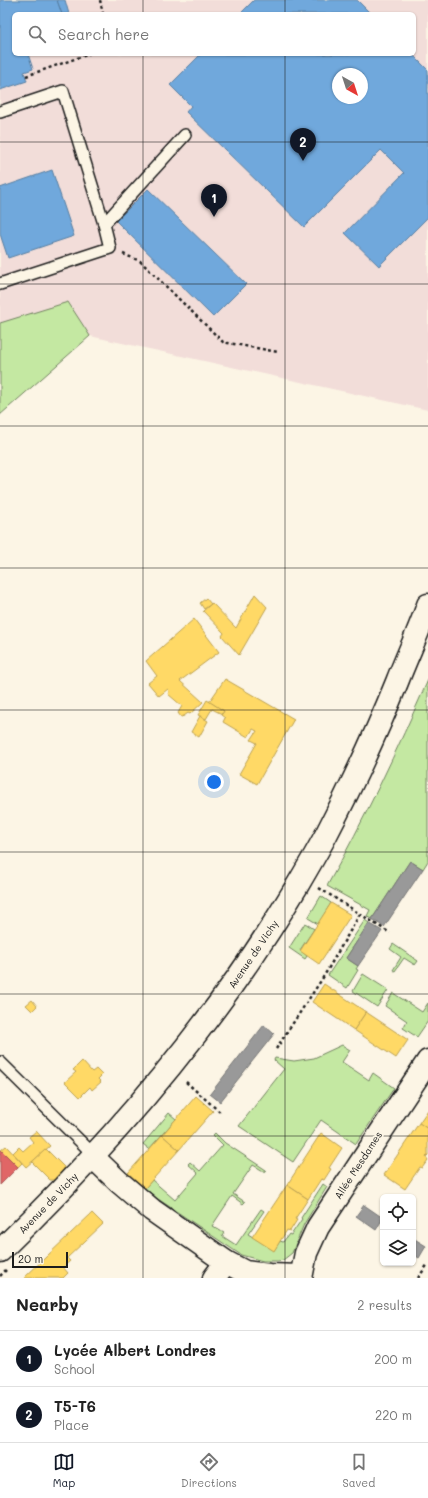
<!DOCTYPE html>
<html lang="en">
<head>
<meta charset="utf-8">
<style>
	body { margin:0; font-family:Mali,sans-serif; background:#f6f6f6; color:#222 }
	.controls { position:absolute; right:12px; bottom:12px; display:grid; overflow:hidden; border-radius:6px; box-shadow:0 1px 3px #0004 }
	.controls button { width:36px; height:36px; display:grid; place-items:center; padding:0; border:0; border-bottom:1px solid #e0e0e0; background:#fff; color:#222; font:20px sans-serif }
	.compass { position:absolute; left:332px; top:68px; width:36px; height:36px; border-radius:50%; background:#fff; box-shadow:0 1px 3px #0004; rotate:141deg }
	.scale { position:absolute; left:12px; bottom:10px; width:56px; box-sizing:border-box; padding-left:4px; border:2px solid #1c1c1c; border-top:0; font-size:11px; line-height:14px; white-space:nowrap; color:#1c1c1c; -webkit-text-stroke:3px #fcf5e5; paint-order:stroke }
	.you { position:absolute; left:214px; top:782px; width:14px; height:14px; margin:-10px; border:3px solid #fff; border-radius:50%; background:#1a73e8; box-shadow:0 0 0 6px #1a73e833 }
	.badge { display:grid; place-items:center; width:26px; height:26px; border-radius:50%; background:#111827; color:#fff; font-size:13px; font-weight:700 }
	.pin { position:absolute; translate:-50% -33px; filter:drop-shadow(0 1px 2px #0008) }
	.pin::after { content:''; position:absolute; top:21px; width:14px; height:12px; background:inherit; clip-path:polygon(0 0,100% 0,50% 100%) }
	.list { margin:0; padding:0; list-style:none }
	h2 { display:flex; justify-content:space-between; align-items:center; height:52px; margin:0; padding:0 16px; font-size:17px }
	h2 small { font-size:13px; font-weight:400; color:#767676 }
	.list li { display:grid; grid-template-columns:26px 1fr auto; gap:12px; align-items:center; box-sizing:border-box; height:56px; padding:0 16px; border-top:1px solid #e0e0e0 }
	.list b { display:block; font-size:15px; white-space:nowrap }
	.list p { margin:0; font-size:13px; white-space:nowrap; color:#767676 }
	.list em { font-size:13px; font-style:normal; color:#767676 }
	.icon { flex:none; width:22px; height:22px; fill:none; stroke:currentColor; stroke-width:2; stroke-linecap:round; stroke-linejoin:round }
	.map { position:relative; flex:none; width:428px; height:1278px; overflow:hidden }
	.search { position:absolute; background:#fff; box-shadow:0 1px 3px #0004; left:12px; right:12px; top:12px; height:44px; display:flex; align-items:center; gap:10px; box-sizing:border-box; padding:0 14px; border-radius:6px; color:#767676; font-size:15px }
	.sheet { height:164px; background:#fff }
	nav { display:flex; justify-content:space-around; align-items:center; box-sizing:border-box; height:56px; border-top:1px solid #e0e0e0; background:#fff; font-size:11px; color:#767676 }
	nav a { display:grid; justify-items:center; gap:2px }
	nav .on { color:#111827 }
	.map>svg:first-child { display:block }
</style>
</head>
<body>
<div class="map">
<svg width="428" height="1278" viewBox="0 0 428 1278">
	<rect width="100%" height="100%" fill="#fcf5e5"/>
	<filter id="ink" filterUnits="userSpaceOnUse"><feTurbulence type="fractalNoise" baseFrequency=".025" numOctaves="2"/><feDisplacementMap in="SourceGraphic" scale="8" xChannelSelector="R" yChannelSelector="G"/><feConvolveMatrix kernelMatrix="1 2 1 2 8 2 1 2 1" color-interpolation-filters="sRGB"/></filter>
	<g filter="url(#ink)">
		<path fill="#f2ddd9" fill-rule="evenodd" d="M 0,0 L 428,0 L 428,410 L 90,336 L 0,415 ZM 14,14 L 414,14 L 414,54 L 14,54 ZM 338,74 L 362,74 L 362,98 L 338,98 Z"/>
		<g fill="#c4e8a2" stroke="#70825f">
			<polygon points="68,302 90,336 0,415 0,323"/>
			<path d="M 428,680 L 428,861 L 423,869 L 410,861 L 372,919 L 367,916 L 370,910 L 327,886 C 365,819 397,750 428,680 Z"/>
			<polygon points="321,896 331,903 318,924 308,918"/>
			<polygon points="365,920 369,923 346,958 358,966 356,969 358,970 347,988 328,975"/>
			<polygon points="305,923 314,929 300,950 307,956 305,959 289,948"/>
			<polygon points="393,944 418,961 415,965 404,958 395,971 393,970 401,957 390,949"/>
			<polygon points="363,974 388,990 377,1007 353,991"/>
			<polygon points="393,993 422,1012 428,1003 428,1021 417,1037 403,1028 407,1021 385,1006"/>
			<polygon points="342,1045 350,1050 342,1062 369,1080 373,1073 394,1088 356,1144 321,1120 293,1162 239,1126 284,1069 274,1060 275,1058 294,1061 314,1058"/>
			<polygon points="169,1113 176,1119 149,1149 143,1144"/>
			<polygon points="215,1133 225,1143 266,1170 265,1172 253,1165 233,1194 245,1202 243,1204 232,1196 212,1226 224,1233 222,1236 236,1245 261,1209 264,1211 248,1234 274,1250 280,1241 283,1242 289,1234 291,1235 302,1219 301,1218 323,1184 327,1187 304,1224 292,1253 283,1260 278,1261 263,1261 241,1255 158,1199 145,1188 152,1180 175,1200 198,1173 188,1164 190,1162 200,1171 223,1145 213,1135"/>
		</g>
		<g fill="#ffd966" stroke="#bba050">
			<polygon points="255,594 267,607 239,655 222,636 224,633 203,611 212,603 236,628"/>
			<polygon points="206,598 211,604 204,609 200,603"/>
			<polygon points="194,619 219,652 180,681 203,702 190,714 188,713 184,716 181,717 178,713 182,706 168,694 169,692 168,689 159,696 148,683 157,676 146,661"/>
			<polygon points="225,679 294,719 257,784 239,774 257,743 251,740 257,731 253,729 248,737 223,722 225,718 221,715 224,711 209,702"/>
			<polygon points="207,700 224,711 222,714 212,709 206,719 198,715"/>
			<polygon points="200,716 208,721 199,737 191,732"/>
			<polygon points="331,903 351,915 319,964 300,951"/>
			<polygon points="324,984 366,1012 354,1030 312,1002"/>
			<polygon points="32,1000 37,1006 32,1011 26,1005"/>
			<polygon points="366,1012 408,1040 396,1058 354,1030"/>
			<polygon points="82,1061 92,1072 96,1069 102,1075 98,1079 101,1082 92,1090 90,1087 80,1097 65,1082 76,1072 73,1070"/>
			<polygon points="196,1096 213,1111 179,1150 162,1135"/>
			<polygon points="428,1110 428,1129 419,1123"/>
			<polygon points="419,1123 428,1129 428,1155 426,1157 428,1160 422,1168 420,1167 405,1189 384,1175"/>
			<polygon points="36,1131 50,1146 26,1167 13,1153 19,1147 23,1151 33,1142 29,1137"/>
			<polygon points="321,1133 342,1148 329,1168 331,1169 324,1180 321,1179 308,1199 287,1185"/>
			<polygon points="162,1135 179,1150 145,1188 128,1173"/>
			<polygon points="6,1146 22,1163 18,1167 1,1150"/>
			<polygon points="46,1149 64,1167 64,1171 60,1176 54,1180 50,1180 32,1162"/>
			<polygon points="287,1185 308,1199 295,1219 297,1220 290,1231 287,1230 274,1251 252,1237"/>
			<polygon points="92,1213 103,1224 67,1258 70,1261 63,1267 68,1273 63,1278 24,1278"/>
		</g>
		<polygon fill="#e06666" stroke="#a55050" points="1,1150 18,1167 0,1185 0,1152"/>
		<g fill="#6fa8dc" stroke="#567ea2" fill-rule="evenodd">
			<polygon points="0,0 57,0 62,14 14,14 14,54 28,54 33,69 24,72 27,81 0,90"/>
			<polygon points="57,0 65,0 69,14 62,14"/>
			<polygon points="254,0 357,0 371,14 240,14"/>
			<path d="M 201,54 L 412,54 L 428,70 L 428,217 L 379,266 L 345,233 L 404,173 L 381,150 L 304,227 L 186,112 L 191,106 L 170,85 ZM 338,74 L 362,74 L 362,98 L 338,98 Z"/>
			<polygon points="52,170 74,236 8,258 0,234 0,188"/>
			<polygon points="148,189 246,284 213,317 116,221"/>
		</g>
		<g fill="#999" stroke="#747474">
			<polygon points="410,861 423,869 384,927 372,919"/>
			<polygon points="369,923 382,931 358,966 346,958"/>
			<polygon points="264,1025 274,1034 220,1102 210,1094"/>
			<polygon points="364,1205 383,1218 376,1230 356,1216"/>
			<polygon points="413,1238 426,1246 419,1258 413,1254"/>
		</g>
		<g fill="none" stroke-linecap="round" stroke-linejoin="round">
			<g stroke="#1c1c1c" stroke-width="14">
				<g id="lane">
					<polyline points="0,112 63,91 104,224 110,248 0,284"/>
					<polyline points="104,224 185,135"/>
					<polyline points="0,1062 86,1147 93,1157"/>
				</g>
			</g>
			<g stroke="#1c1c1c" stroke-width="25">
				<g id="street">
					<polyline points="93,1157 119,1182 152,1210 226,1262 245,1272 269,1275 301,1276"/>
					<polyline points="214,1278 226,1262"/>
					<polyline points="301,1278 306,1253 318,1227 428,1061"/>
				</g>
			</g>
			<g stroke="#1c1c1c" stroke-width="25">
				<path id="secondary" d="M 0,1251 C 113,1142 216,1022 297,886 C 307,869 317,852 326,835 C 352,785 376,734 397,682 C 407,656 419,631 428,605"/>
			</g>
			<g stroke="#1c1c1c" stroke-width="2.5" stroke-dasharray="3 3" stroke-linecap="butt">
				<polyline points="100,0 103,14"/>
				<polyline points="26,76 89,54"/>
				<polyline points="123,254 140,261 223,342 278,352"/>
				<polyline points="319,888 390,933"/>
				<polyline points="276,1049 324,976 360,914"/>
				<polyline points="186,1082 221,1113"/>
				<polyline points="0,1276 6,1270"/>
				<polyline points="418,1278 428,1264"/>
			</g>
			<use href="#lane" stroke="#fcf5e5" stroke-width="11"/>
			<use href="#street" stroke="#fcf5e5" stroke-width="22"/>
			<use href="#secondary" stroke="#fcf5e5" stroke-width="22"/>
		</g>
	</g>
	<path fill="none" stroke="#1c1c1c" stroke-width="1" stroke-opacity="0.55" d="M 143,0 L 143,14M 285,0 L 285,14M 143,54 L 143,1278M 285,54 L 285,1278M 0,142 L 428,142M 0,284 L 428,284M 0,426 L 428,426M 0,568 L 428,568M 0,710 L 428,710M 0,852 L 428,852M 0,994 L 428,994M 0,1136 L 428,1136"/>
	<g text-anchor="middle" stroke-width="4" stroke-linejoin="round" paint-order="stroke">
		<g font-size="10" fill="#1c1c1c" stroke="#fcf5e5">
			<text transform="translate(253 954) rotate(-56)" y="4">Avenue de Vichy</text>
			<text transform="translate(358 1165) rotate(-57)" y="4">Allée Mesdames</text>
			<text transform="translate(48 1203) rotate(-46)" y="4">Avenue de Vichy</text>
		</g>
	</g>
</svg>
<div class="controls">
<button><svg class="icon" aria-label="locate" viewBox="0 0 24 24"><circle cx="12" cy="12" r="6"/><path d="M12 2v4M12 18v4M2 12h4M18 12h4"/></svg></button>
<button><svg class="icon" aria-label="layers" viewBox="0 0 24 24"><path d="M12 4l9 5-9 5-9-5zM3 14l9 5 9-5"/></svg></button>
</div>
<svg class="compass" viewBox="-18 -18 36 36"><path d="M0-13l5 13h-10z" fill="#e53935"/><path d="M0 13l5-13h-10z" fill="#767676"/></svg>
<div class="scale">20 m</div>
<div class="you"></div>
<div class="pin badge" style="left:214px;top:217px">1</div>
<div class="pin badge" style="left:303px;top:161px">2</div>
<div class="search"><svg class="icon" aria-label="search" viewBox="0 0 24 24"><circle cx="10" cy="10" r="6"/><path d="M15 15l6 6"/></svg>Search here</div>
</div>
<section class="sheet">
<h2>Nearby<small>2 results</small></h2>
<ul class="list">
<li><span class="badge">1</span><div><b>Lycée Albert Londres</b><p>School</p></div><em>200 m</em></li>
<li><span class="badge">2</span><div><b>T5-T6</b><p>Place</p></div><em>220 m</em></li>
</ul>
</section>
<nav>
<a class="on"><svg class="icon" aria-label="map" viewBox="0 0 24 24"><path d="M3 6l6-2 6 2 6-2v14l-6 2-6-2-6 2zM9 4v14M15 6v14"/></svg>Map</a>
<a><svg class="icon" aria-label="directions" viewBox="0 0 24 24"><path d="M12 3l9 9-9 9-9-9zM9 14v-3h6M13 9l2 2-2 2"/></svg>Directions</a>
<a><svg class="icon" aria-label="saved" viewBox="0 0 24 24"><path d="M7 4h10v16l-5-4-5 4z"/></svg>Saved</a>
</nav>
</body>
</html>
